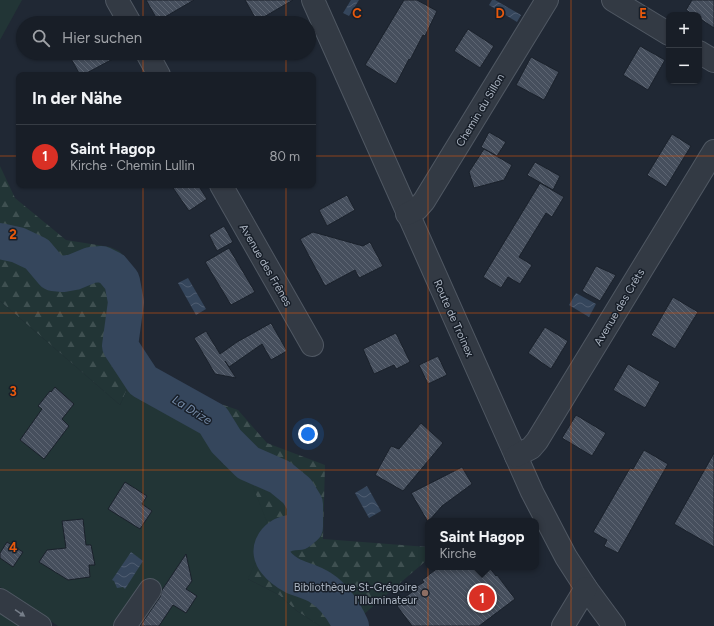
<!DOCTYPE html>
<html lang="de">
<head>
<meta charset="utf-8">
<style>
	body { margin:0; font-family:Figtree,sans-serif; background:#21272f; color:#f1f3f6 }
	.controls { position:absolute; right:12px; top:12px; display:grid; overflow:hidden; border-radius:8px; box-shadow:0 1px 3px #0004 }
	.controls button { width:36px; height:36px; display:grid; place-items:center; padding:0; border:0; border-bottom:1px solid #363c44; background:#181e27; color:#f1f3f6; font:20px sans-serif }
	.you { position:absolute; left:308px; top:434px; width:14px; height:14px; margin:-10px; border:3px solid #fff; border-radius:50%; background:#1a73e8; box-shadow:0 0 0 6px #1a73e833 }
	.badge { display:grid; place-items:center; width:26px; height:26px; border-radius:50%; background:#d93025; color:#fff; font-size:13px; font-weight:700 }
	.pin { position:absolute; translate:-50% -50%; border:2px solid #fff; box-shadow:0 1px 4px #0006 }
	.popup { position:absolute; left:425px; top:518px; width:114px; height:52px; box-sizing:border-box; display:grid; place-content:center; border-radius:8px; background:#181e27; filter:drop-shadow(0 1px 3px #0005); font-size:13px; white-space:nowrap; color:#9fa2a7 }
	.popup b { font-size:15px; color:#f1f3f6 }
	.popup::after { content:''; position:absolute; left:50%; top:100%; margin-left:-8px; border:8px solid transparent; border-top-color:#181e27 }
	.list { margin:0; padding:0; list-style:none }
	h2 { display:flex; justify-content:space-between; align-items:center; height:52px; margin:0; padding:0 16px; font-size:17px }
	h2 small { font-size:13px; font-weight:400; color:#9fa2a7 }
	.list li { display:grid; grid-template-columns:26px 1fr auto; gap:12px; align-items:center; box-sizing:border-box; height:64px; padding:0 16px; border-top:1px solid #363c44 }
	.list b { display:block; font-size:15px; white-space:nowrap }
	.list p { margin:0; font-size:13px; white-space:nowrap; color:#9fa2a7 }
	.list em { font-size:13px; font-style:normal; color:#9fa2a7 }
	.icon { flex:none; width:22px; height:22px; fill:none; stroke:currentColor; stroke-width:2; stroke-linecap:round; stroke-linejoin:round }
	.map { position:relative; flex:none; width:714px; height:626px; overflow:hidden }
	.search { position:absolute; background:#181e27; box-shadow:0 1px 3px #0004; left:16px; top:16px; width:300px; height:44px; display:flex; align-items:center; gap:10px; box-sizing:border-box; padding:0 14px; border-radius:22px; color:#9fa2a7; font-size:15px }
	.panel { position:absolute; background:#181e27; box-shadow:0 1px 3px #0004; left:16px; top:72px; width:300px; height:116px; border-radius:8px }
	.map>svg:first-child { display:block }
</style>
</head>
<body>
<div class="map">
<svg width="714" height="626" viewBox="0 0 714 626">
	<defs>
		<pattern id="forest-firs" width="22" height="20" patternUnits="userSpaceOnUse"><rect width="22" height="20" fill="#223536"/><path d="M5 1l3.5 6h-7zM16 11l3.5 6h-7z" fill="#3f5051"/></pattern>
		<pattern id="water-waves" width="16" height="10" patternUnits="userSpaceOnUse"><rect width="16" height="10" fill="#35465c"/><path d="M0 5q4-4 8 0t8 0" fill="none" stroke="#505e72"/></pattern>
		<pattern id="building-back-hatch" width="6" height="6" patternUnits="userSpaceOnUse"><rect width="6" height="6" fill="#464f5d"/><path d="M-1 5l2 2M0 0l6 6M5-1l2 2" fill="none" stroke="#5e6673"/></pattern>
	</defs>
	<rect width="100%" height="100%" fill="#202834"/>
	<polygon fill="url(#forest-firs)" points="0,166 15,198 66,240 110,247 119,251 126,258 133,270 127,330 149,376 166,385 238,410 267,443 325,465 323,539 428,547 428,559 364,614 364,624 366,626 320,626 297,611 279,595 248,579 250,479 221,463 211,429 131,381 120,405 0,301"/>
	<g fill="#223536">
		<polygon points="0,0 22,0 0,40"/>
		<polygon points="0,301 120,405 131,381 211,429 221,463 250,479 270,530 248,579 279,595 297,611 320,626 138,626 162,591 146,580 116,626 58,626 0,587"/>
		<polygon points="0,611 24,626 0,626"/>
	</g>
	<g fill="url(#water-waves)">
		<polygon points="351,0 359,0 349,16 343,13"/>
		<polygon points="492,0 495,0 521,15 517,22 489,5"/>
		<polygon points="188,278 206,309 196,315 178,283"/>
		<polygon points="576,293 596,304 589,317 569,305"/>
		<polygon points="367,486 381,511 369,518 355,493"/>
		<polygon points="131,552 143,561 125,589 123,587 117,588 114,581 112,580"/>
	</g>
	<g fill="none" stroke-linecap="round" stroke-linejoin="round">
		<path stroke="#35465c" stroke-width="36" d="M 0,241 L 18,245 L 37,254 L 53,273 L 63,274 L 74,272 L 91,265 L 102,264 L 112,269 L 122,281 L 126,302 L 120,346 L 143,381 L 213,420 L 226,441 L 248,463 L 280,477 L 297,491 L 305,504 L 305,527 L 299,532 C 289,532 280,534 274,543 C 265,557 282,570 293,576 C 302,580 313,582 321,588 C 335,597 344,611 351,626"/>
	</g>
	<g fill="url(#building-back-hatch)" stroke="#1a212b">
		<polygon points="146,0 194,0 158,21"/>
		<polygon points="245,0 293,0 257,21"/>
		<polygon points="404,0 417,0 437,11 425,36 423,35 410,60 409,59 396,84 365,65"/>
		<polygon points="692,0 714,0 714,28 699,18 699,15 694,15 686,10"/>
		<polygon points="468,29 494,46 480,68 454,51"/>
		<polygon points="640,46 665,60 648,90 623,75"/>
		<polygon points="68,53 124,53 83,75 80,75"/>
		<polygon points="531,57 559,72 544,100 516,85"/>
		<polygon points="489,132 506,142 497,156 481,147"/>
		<polygon points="672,134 691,146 666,187 647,175"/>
		<polygon points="484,149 512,165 504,180 474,188 469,172"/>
		<polygon points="535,162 560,176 553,190 527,175"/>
		<polygon points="540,183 564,197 552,217 546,213 519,257 532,265 520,284 508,277 501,288 483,277"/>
		<polygon points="171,185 198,185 207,199 189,211"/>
		<polygon points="347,195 355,210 327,226 319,210"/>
		<polygon points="224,226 233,242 217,251 209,235"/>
		<polygon points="313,232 363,246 370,242 383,266 359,278 355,270 325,286 300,239"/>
		<polygon points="229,248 255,292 231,305 205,262"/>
		<polygon points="596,266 616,275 600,301 582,291"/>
		<polygon points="673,297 698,312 675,349 651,335"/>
		<polygon points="271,323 287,351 271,360 262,344 229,367 225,361 236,378 215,374 194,338 206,331 220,354 237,342"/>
		<polygon points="545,327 568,341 551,369 528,353"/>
		<polygon points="396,333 410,362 396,369 394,365 374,374 363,349"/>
		<polygon points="438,356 447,375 428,384 419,365"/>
		<polygon points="628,364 660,382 645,408 613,390"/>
		<polygon points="55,387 74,404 62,419 69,426 44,459 20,440 42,409 38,406 50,391 51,392"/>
		<polygon points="576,415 606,433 592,456 562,438"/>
		<polygon points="421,423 443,443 403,491 375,475 391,446 399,449"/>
		<polygon points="644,450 668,464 618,553 604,546 607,540 593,532 630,468 633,469"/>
		<polygon points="714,453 714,547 674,524"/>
		<polygon points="462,467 472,484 442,506 428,522 411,493"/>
		<polygon points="125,482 147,496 142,504 152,511 140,529 108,509"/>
		<polygon points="83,519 86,545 91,545 95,565 89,565 90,577 68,580 39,562 47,550 66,548 62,521"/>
		<polygon points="7,542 23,552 13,567 0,558 0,553"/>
		<polygon points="186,554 192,581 186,589 197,596 186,613 173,605 159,626 140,626 160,597 162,590"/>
		<polygon points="439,567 489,567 496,576 497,575 515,599 479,626 412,626 397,606 406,599 405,597 415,590 414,588 424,582 422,580"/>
	</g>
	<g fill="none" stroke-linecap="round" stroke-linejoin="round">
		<g stroke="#505863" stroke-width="24">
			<g id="minor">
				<polyline points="117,0 130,23"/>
				<polyline points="313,0 532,492 566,557 586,588 614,626"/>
				<polyline points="613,0 669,34"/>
				<polyline points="699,52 714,61"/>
				<polyline points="147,53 159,75"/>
				<polyline points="221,185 312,345"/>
				<polyline points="407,214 417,209 424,201 547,0"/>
				<polyline points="516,456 531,448 537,441 714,151"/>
				<polyline points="0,600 40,626"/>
				<polyline points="125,626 150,590"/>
				<polyline points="563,626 586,588"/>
			</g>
		</g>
		<use href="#minor" stroke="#333a44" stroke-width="22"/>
	</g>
	<defs><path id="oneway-solid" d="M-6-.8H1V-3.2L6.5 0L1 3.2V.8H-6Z"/></defs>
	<use fill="#767e89" href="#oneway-solid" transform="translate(20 613) rotate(34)"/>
	<path fill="none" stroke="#e8590c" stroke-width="1" stroke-opacity="0.55" d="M 143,0 L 143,23M 286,0 L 286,23M 428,0 L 428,626M 571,0 L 571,626M 143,53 L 143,75M 286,53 L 286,75M 0,156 L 19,156M 313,156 L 714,156M 143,185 L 143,626M 286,185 L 286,626M 0,313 L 714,313M 0,470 L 714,470"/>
	<circle fill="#8d6e63" stroke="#181f29" stroke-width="1.5" cx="425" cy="593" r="4"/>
	<g text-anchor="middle" stroke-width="3" stroke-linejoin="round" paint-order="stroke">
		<g font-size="11" fill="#acb5c2" stroke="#181f29">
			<text transform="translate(480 110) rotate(-59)" y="4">Chemin du Sillon</text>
			<text transform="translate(266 265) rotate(60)" y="4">Avenue des Frênes</text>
			<text transform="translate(619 307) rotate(-59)" y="4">Avenue des Crêts</text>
			<text transform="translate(454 318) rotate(66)" y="4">Route de Troinex</text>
		</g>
		<g font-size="11" fill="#acb5c2" stroke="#181f29" text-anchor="end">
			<text x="417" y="591">Bibliothèque St-Grégoire<tspan x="417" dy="13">l'Illuminateur</tspan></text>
		</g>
		<g font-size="12" font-style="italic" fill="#768ca9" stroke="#181f29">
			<text transform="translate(192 410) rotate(32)" y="4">La Drize</text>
		</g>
	</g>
	<g font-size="13" text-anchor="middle" font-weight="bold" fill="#e8590c" stroke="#181f29" stroke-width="3" stroke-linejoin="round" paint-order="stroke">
		<text x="357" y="18">C</text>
		<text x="500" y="18">D</text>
		<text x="643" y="18">E</text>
		<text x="13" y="239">2</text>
		<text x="13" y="396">3</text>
		<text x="13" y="552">4</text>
	</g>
</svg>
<div class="controls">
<button>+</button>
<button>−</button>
</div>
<div class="you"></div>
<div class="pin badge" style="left:482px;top:598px">1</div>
<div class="popup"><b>Saint Hagop</b>Kirche</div>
<div class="search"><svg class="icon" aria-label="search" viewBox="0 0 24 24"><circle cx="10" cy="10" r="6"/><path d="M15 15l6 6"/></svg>Hier suchen</div>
<section class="panel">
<h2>In der Nähe<small></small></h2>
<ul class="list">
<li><span class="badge">1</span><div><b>Saint Hagop</b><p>Kirche · Chemin Lullin</p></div><em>80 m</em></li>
</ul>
</section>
</div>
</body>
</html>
